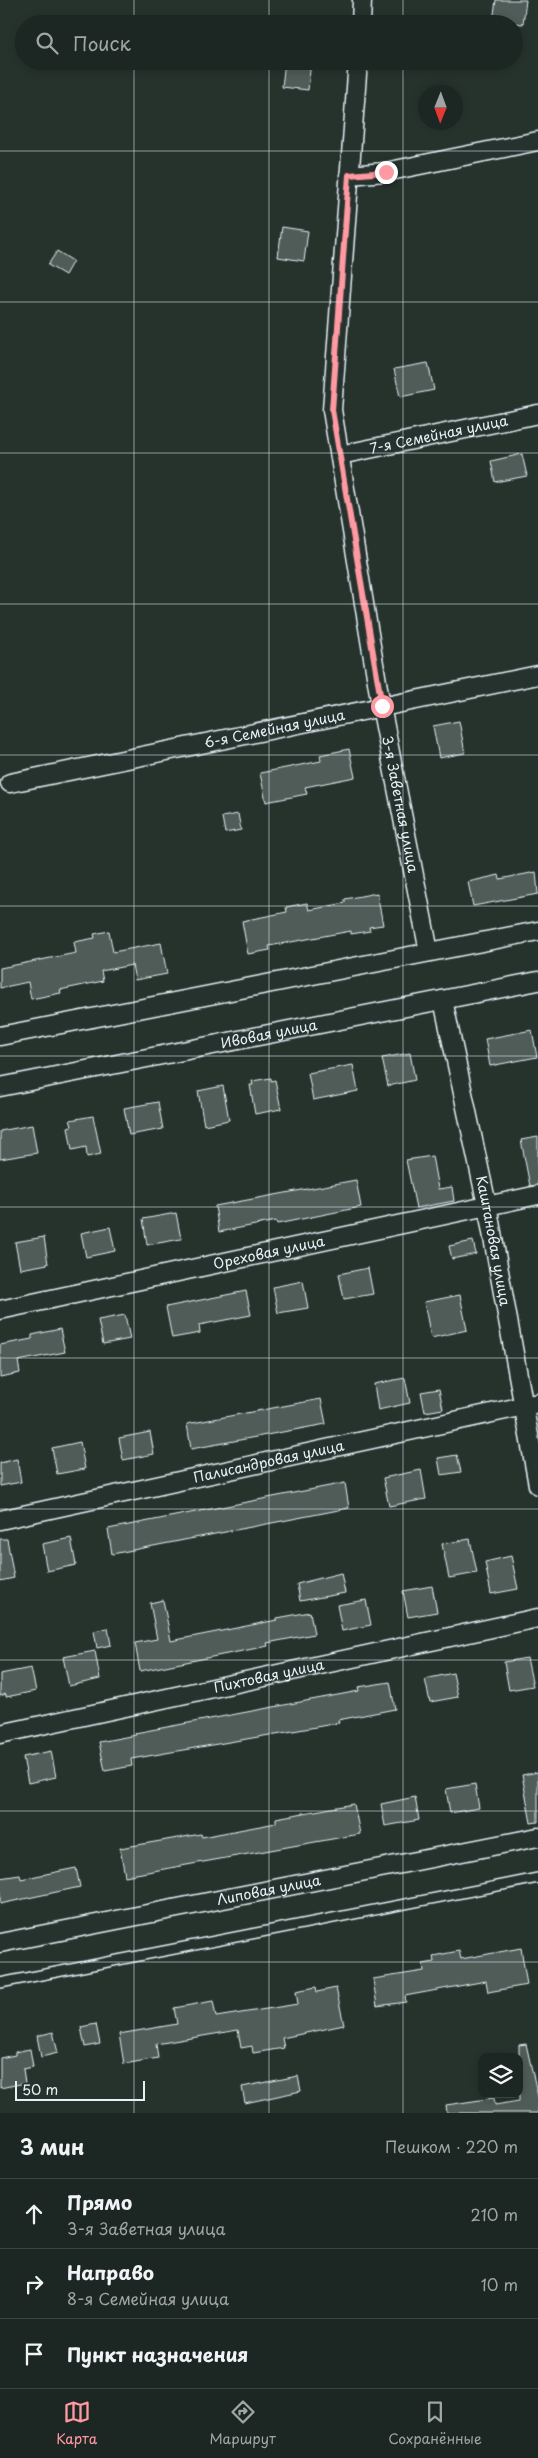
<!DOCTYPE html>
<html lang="ru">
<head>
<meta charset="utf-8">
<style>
	body { margin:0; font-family:"Playpen Sans",sans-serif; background:#29322f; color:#f1f3f6 }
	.controls { position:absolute; right:15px; bottom:15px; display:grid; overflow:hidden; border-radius:10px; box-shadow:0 2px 8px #0003 }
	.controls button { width:45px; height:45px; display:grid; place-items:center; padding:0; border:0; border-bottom:1px solid #3a4340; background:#1c2622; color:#f1f3f6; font:25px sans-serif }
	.compass { position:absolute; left:418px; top:85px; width:45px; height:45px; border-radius:50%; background:#1c2622; box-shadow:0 2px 8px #0003; rotate:181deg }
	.scale { position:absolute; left:15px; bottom:12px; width:130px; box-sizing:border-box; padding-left:5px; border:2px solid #e8f1f8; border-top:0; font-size:14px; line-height:18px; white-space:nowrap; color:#e8f1f8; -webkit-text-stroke:4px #26332d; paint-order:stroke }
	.stop { position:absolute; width:15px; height:15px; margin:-11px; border:4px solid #ff9aa2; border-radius:50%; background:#fff }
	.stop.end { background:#ff9aa2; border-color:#fff; box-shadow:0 1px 5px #0008 }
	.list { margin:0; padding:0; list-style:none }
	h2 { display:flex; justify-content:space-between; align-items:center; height:65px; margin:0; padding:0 20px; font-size:21px }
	h2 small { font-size:16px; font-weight:400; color:#a0a5a5 }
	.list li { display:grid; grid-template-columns:32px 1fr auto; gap:15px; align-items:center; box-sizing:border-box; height:70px; padding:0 20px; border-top:1px solid #3a4340 }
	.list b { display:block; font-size:19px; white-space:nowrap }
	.list p { margin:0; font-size:16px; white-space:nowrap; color:#a0a5a5 }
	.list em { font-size:16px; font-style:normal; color:#a0a5a5 }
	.icon { flex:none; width:28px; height:28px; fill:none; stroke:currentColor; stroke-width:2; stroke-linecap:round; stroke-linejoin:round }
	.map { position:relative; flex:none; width:538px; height:2113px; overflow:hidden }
	.search { position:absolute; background:#1c2622; box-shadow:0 2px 8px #0003; left:15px; right:15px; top:15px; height:55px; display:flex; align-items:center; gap:12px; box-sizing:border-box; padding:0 18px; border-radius:28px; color:#a0a5a5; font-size:19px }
	.sheet { height:275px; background:#1c2622 }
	nav { display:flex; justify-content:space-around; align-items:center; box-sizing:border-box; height:70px; border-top:1px solid #3a4340; background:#1c2622; font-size:14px; color:#a0a5a5 }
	nav a { display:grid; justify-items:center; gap:2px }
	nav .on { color:#ff9aa2 }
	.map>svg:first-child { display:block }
</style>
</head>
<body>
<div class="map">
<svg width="538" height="2113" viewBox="0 0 538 2113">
	<rect width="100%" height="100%" fill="#26332d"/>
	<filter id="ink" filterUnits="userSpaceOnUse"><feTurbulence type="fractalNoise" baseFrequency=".02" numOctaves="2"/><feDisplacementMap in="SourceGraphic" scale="10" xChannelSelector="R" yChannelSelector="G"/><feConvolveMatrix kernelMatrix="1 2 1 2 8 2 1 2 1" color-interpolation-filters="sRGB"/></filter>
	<g filter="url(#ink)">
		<g fill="#505c59" stroke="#e8f1f8">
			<polygon points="496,0 526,0 523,24 493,21"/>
			<polygon points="285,61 311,61 308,90 282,87"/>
			<polygon points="282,227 308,231 304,261 278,257"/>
			<polygon points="57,251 73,261 65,275 48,265"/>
			<polygon points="428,363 434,390 400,397 394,369"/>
			<polygon points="522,454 527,476 495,482 491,461"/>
			<polygon points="459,721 465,753 439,758 433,726"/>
			<polygon points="349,749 355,777 305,787 307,794 266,802 260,773 321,761 320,755"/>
			<polygon points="238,814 241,830 225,833 222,817"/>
			<polygon points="536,872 538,894 473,906 468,882 499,875 500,879"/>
			<polygon points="377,893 383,925 369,927 370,931 351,934 351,931 269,946 270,950 248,954 242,921 287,912 286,907 307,903 309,910 345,903 345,899"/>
			<polygon points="109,931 113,952 161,943 167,974 135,980 132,965 101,971 103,981 60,990 61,993 31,999 28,982 0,988 0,968 76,953 74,942 95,938 94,934"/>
			<polygon points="532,1030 537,1057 490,1066 485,1039"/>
			<polygon points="410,1053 415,1080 388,1086 382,1058"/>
			<polygon points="353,1065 358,1091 313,1100 308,1073"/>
			<polygon points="271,1078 271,1081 275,1080 281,1109 255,1114 250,1085 253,1085 252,1081"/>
			<polygon points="223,1086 229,1120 204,1125 198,1091"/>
			<polygon points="158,1102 163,1129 129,1135 124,1108"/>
			<polygon points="93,1116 101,1154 87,1157 86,1147 72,1150 68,1127 72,1126 70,1120"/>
			<polygon points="32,1125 37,1153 0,1159 0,1131"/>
			<polygon points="538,1137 538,1185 530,1186 521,1140"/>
			<polygon points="432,1156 438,1189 452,1187 454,1201 416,1208 406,1160"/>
			<polygon points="356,1180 361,1207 277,1224 276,1221 219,1232 215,1206"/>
			<polygon points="176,1213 181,1239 147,1245 143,1219"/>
			<polygon points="110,1227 115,1251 86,1257 81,1233"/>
			<polygon points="44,1237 48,1264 20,1269 15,1242"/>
			<polygon points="473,1241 476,1254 452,1259 449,1246"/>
			<polygon points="368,1268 373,1294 344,1299 339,1274"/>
			<polygon points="303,1281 308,1308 278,1313 273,1287"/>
			<polygon points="246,1291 251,1315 199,1325 200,1333 172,1338 166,1307"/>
			<polygon points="460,1295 467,1330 431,1338 424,1302"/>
			<polygon points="125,1315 130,1339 103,1344 98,1320"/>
			<polygon points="60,1329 65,1352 18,1361 20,1373 0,1377 0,1345 32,1339 32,1335"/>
			<polygon points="405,1378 410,1403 378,1410 374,1384"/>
			<polygon points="439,1389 443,1409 425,1412 421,1392"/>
			<polygon points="321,1399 326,1424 191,1449 187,1424"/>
			<polygon points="150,1432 154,1454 123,1460 119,1438"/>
			<polygon points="80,1442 85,1469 57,1474 52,1448"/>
			<polygon points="457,1455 461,1472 441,1475 438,1458"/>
			<polygon points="17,1459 21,1482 0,1486 0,1463"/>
			<polygon points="421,1470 426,1499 389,1506 383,1478"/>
			<polygon points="345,1483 349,1508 112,1554 108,1529"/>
			<polygon points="71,1538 76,1565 47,1571 42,1544"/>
			<polygon points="0,1539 7,1539 14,1578 0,1581"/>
			<polygon points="470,1539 477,1573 449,1578 442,1544"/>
			<polygon points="511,1556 518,1589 491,1594 485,1562"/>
			<polygon points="341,1573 345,1593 300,1601 297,1584"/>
			<polygon points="432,1586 437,1612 408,1617 403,1591"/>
			<polygon points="163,1600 171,1641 277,1620 277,1618 310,1612 314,1634 267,1643 268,1646 140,1671 135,1643 157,1639 150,1603"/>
			<polygon points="366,1600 371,1625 342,1631 337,1605"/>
			<polygon points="108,1628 111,1645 97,1648 94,1631"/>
			<polygon points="95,1651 100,1679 69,1686 63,1657"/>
			<polygon points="527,1658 533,1686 509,1690 504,1662"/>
			<polygon points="31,1668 36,1691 6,1697 6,1694 0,1696 0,1674"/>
			<polygon points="453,1673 458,1697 430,1702 425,1679"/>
			<polygon points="390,1682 395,1709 338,1720 339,1723 131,1759 132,1766 105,1771 99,1742 136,1735 135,1733 359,1691 358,1687"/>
			<polygon points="51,1751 56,1777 28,1783 23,1757"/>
			<polygon points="538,1772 538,1822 531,1823 522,1775"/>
			<polygon points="475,1784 479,1808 450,1813 446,1789"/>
			<polygon points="415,1797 419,1820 385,1826 381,1804"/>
			<polygon points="354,1804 360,1834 125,1876 120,1848 201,1834 202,1837 276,1823 276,1818"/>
			<polygon points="76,1868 80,1887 0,1904 0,1878 20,1875 21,1879"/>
			<polygon points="521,1948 527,1985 488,1992 486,1981 405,1996 406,2002 377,2006 373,1979 424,1971 423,1964 434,1962 433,1956 459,1951 461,1959"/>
			<polygon points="316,1987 317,1992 336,1988 344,2025 282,2038 284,2048 253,2053 252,2046 241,2048 238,2030 156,2044 158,2058 124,2064 119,2034 177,2024 174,2008 213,2001 216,2017 298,2004 296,1991"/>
			<polygon points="96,2024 100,2044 85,2047 81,2027"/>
			<polygon points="53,2032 58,2053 41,2057 37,2036"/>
			<polygon points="526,2044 538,2097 538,2113 447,2113 446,2105 494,2098 495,2105 519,2101 519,2045"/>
			<polygon points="30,2049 33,2067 23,2069 25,2083 0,2088 0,2058 15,2055 15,2052"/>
			<polygon points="298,2076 301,2091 245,2103 242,2087"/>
		</g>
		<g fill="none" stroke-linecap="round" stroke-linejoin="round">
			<g stroke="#e8f1f8" stroke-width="12">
				<polyline id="service" points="0,1983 538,1878"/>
			</g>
			<g stroke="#e8f1f8" stroke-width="21">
				<g id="minor">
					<polyline points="361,24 362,0"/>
					<path id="s1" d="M 358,61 L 332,410 L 381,706 L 429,952"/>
					<polyline points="349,175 385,172 538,141"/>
					<path id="s2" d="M 340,455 L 538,414"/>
					<path id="s3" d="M 10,783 L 538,675"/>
					<path id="s4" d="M 443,1000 L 487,1205 L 538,1485"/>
					<polyline points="0,1036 538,931"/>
					<path id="s5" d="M 0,1087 L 538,981"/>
					<path id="s6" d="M 0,1310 L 538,1195"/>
					<path id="s7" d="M 0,1520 L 538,1403"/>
					<path id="s8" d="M 0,1734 L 538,1618"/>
					<path id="s9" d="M 0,1943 L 538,1837"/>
				</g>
			</g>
			<use href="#service" stroke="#26332d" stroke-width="9"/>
			<use href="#minor" stroke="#26332d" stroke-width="18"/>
		</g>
	</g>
	<g fill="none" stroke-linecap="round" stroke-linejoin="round" filter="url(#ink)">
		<polyline stroke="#ff9aa2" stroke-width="6" points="382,706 332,410 349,175 386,172"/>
	</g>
	<path fill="none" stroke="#e8f1f8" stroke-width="1" stroke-opacity="0.55" d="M 134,0 L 134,24M 269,0 L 269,24M 403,0 L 403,24M 134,61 L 134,2113M 269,61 L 269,2113M 403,61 L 403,2113M 0,151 L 538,151M 0,302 L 538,302M 0,453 L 538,453M 0,604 L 538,604M 0,755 L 538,755M 0,906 L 538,906M 0,1056 L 538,1056M 0,1207 L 538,1207M 0,1358 L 538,1358M 0,1509 L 538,1509M 0,1660 L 538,1660M 0,1811 L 538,1811M 0,1962 L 538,1962"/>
	<g text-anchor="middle" stroke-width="4" stroke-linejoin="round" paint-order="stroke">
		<g font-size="14" fill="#e8f1f8" stroke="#26332d">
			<text dy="5" stroke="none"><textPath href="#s2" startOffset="101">7-я Семейная улица</textPath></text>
			<text dy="5" stroke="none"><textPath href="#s3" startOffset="270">6-я Семейная улица</textPath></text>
			<text dy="5" stroke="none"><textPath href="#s1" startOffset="750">3-я Заветная улица</textPath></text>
			<text dy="5" stroke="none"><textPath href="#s5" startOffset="274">Ивовая улица</textPath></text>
			<text dy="5" stroke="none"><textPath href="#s4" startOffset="246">Каштановая улица</textPath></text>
			<text dy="5" stroke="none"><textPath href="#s6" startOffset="275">Ореховая улица</textPath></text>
			<text dy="5" stroke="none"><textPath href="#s7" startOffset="275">Палисандровая улица</textPath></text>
			<text dy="5" stroke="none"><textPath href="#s8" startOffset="275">Пихтовая улица</textPath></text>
			<text dy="5" stroke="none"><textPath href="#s9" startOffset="274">Липовая улица</textPath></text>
		</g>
	</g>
</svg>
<div class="controls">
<button><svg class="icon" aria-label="layers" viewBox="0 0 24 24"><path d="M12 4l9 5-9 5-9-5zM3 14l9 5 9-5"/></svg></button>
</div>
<svg class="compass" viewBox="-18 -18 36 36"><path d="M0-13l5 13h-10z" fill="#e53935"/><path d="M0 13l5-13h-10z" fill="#a0a5a5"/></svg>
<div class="scale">50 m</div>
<div class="stop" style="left:382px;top:706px"></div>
<div class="stop end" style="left:386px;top:172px"></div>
<div class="search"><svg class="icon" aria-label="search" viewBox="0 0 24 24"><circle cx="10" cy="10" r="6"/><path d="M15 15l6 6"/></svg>Поиск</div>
</div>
<section class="sheet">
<h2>3 мин<small>Пешком · 220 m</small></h2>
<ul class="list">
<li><svg class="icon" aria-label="ahead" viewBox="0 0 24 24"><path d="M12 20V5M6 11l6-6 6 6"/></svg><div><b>Прямо</b><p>3-я Заветная улица</p></div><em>210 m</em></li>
<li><svg class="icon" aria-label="right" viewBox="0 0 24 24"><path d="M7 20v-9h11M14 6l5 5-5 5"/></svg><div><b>Направо</b><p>8-я Семейная улица</p></div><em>10 m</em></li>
<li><svg class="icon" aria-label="arrive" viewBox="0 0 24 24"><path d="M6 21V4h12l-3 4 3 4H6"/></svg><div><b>Пункт назначения</b></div></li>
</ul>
</section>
<nav>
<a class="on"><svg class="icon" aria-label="map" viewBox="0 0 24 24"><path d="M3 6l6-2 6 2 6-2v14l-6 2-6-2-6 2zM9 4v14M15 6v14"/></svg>Карта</a>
<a><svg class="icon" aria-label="directions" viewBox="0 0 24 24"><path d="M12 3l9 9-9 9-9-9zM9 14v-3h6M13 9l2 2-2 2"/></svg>Маршрут</a>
<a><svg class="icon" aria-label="saved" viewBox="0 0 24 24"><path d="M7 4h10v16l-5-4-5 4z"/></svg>Сохранённые</a>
</nav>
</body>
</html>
